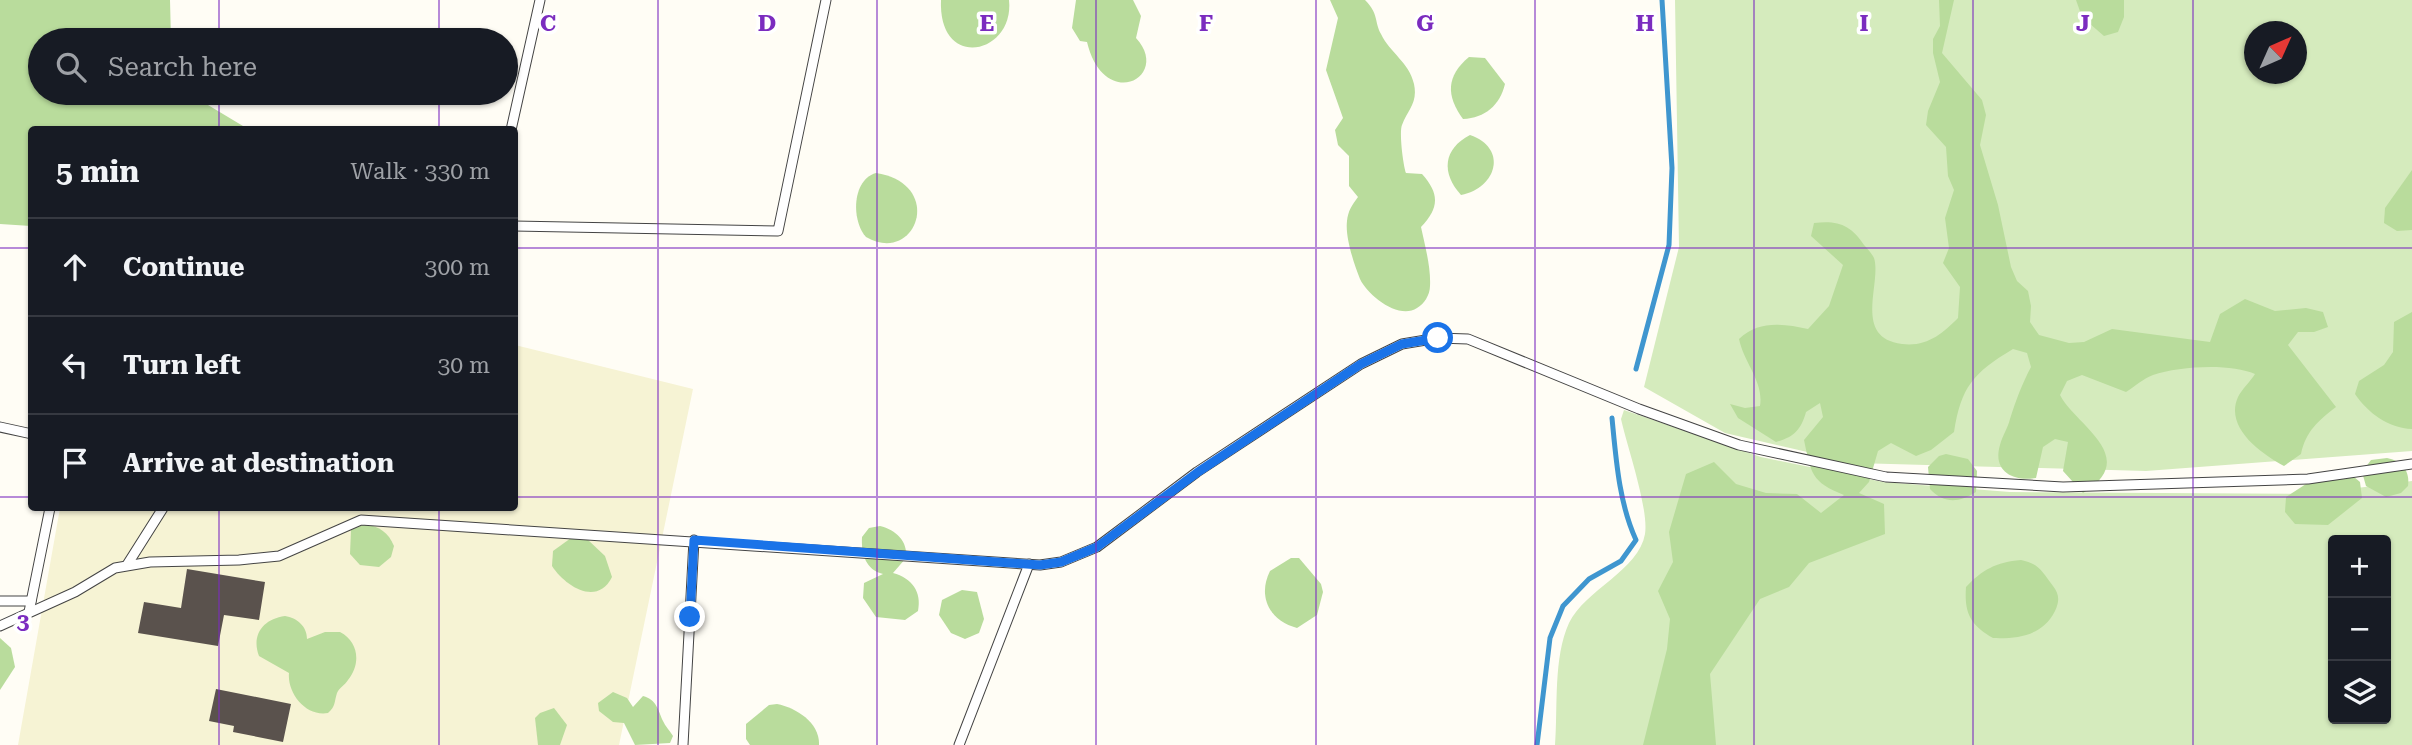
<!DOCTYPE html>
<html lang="en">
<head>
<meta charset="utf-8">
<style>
	body { margin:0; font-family:"Roboto Serif",serif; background:#242831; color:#f1f3f6 }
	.controls { position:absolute; right:21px; bottom:21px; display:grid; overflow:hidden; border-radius:7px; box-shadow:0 2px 5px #0004 }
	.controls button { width:63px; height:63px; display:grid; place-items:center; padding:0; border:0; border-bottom:2px solid #363941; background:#171b24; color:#f1f3f6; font:35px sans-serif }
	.compass { position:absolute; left:2244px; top:21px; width:63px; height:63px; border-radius:50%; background:#171b24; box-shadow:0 2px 5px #0004; rotate:45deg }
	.stop { position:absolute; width:21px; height:21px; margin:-16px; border:5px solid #1a73e8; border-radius:50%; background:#fff }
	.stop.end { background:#1a73e8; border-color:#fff; box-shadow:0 2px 7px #0008 }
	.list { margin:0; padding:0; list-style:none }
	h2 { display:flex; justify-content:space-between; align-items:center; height:91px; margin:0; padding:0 28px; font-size:30px }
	h2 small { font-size:23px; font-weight:400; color:#9ea1a6 }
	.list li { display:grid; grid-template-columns:46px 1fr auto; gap:21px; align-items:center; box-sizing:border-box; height:98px; padding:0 28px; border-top:2px solid #363941 }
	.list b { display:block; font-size:26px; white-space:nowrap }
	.list em { font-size:23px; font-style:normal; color:#9ea1a6 }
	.icon { flex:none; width:38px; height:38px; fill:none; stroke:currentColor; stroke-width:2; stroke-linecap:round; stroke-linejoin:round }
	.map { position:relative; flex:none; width:2412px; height:745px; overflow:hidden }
	.search { position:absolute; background:#171b24; box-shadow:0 2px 5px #0004; left:28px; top:28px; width:490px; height:77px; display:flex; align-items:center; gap:18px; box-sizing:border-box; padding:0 24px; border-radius:38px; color:#9ea1a6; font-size:26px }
	.panel { position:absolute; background:#171b24; box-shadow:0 2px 5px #0004; left:28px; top:126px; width:490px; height:385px; border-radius:7px }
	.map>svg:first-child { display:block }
</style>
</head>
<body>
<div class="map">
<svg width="2412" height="745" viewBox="0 0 2412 745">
	<rect width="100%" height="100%" fill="#fffdf5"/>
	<polygon fill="#f6f3d4" points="515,345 693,389 619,745 18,745 60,508 514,508"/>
	<g fill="#d5ebbd" fill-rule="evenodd">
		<path d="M 1675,0 L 2412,0 L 2412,451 L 2146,471 L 1855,463 L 1725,433 L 1644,387 L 1679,247 ZM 2254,32 L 2296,32 L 2296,74 L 2254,74 Z"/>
		<path d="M 1624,410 L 1761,457 L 1883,482 L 2010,492 L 2310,494 L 2412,481 L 2412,745 L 1555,745 C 1558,707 1553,658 1569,623 C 1585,590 1639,570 1645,534 C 1649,509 1627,446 1621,419 ZM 2333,540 L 2386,540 L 2386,719 L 2333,719 Z"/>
	</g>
	<g fill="#b9dc9c">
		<polygon points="0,0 170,0 171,40 40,40 40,93 188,93 248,129 32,130 31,226 0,224"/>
		<path d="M 941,0 L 1009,0 C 1015,54 938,72 941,0 Z"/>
		<path d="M 1076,0 L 1133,0 L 1141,16 L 1136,38 C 1172,77 1104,113 1087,42 L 1080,41 L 1072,28 Z"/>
		<path d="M 1330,0 L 1365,0 C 1379,14 1374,21 1381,34 C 1390,53 1409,62 1414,84 C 1418,103 1408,109 1402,125 C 1399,132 1403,164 1406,173 L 1422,174 C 1440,194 1439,208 1421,227 C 1425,246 1431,267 1430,286 C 1430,295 1424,304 1417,308 C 1399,320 1368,296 1360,279 C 1354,264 1345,237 1347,221 C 1348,211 1352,205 1358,197 L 1349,186 L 1349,156 L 1338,145 L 1335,130 L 1343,118 L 1326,70 L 1338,18 Z"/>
		<path d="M 1939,0 L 1954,0 L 1942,53 L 1982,100 L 1986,115 L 1980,145 L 1998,205 L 2011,267 L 2017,281 L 2028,291 L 2031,306 L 2030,322 L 2039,335 L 2069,343 L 2084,342 L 2112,329 L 2210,342 L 2220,314 L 2245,299 L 2275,311 L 2306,308 L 2323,312 L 2328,327 L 2314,332 L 2298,332 L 2288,345 L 2336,407 C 2318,421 2306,431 2301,454 L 2284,466 C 2262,454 2224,428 2238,397 C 2242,389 2250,382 2255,374 C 2231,363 2179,366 2153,375 C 2144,378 2134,387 2126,392 L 2082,375 L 2067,381 L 2060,395 C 2075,425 2142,457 2083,493 L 2063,471 L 2068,442 L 2055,439 L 2043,447 L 2036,478 C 2014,482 1992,472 2000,445 C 2002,436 2008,428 2010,419 C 2016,400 2022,384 2031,367 L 2027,353 L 2013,349 C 1973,373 1961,387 1954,432 L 1931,450 L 1916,456 L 1891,443 L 1878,451 L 1869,482 L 1859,493 L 1884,504 L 1885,534 L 1809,563 L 1789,587 L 1760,599 L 1710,674 L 1716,745 L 1643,745 L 1667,649 L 1670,619 L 1658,591 L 1673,562 L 1669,532 L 1686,474 L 1714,462 L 1736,484 L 1766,493 L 1797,494 L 1821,513 L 1844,495 C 1811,482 1811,473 1804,440 L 1823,417 L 1820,403 L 1806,412 C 1801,430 1794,437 1776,442 L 1738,418 L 1730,404 L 1745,408 L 1760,406 C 1764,382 1744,363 1739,339 C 1759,320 1783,324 1808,329 L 1829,306 L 1843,265 L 1811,236 L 1814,223 C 1838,220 1851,225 1864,245 C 1867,248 1872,254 1874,258 C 1882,283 1852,338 1902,344 C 1927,347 1942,334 1958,318 L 1960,287 L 1943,263 L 1949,248 L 1945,218 L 1954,190 L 1948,176 L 1946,147 L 1926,125 L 1928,111 L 1940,82 L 1933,53 L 1933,39 L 1940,26 Z"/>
		<polygon points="2076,0 2124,0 2124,17 2118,32 2104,36 2082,17"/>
		<path d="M 1469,57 L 1485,58 L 1505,84 C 1500,105 1485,118 1463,119 C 1446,96 1446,76 1469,57 Z"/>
		<path d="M 1470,135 C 1508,148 1497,188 1461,195 C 1441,173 1443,149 1470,135 Z"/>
		<polygon points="2412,170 2412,230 2397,231 2384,223 2385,208"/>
		<path d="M 876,173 C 946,184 916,266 866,237 C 851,220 852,180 876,173 Z"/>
		<path d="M 2412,312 L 2412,429 C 2388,428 2368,413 2355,394 L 2359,381 L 2384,365 L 2393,352 L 2394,322 Z"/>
		<path d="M 1946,454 L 1968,459 L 1977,471 L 1976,492 C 1959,503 1944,504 1930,489 L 1928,467 L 1939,456 Z"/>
		<path d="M 2387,458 C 2403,461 2410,472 2408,486 L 2401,493 L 2386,497 L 2366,486 L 2362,472 L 2371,460 Z"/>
		<polygon points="2354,477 2360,482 2362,498 2328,525 2295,524 2285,512 2286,497 2306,484"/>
		<path d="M 365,524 C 380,527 388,532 394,546 L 391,557 L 379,567 L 360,565 L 350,554 L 351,530 Z"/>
		<path d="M 880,526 C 896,530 908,541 906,558 L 893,573 C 912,578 922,592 918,611 L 905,620 L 876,617 L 863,598 L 864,583 L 883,574 C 866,570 861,554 862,537 L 869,528 Z"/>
		<path d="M 571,538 L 587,539 L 605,556 L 612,577 C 597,607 565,586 552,566 L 553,551 Z"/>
		<path d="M 1291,558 L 1299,558 L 1321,584 L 1323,592 L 1317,615 L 1297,628 C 1270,621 1257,597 1270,571 Z"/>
		<path d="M 2021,560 C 2040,564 2042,572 2053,586 C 2059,594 2060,600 2055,611 C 2043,635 2019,639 1993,638 C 1971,625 1964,614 1966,587 C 1982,570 1996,562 2021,560 Z"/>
		<polygon points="962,590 977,592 984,619 979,633 965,639 951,633 939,615 942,600"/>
		<path d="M 285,616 C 297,618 307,626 307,639 L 325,632 L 340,632 C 359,642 361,664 348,680 C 345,685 339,688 337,693 C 334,702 336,706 328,713 C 306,717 287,693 289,673 L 259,656 C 251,635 263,619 285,616 Z"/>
		<polygon points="0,638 11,648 15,667 0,690"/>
		<path d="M 613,692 L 627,698 L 633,707 L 643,696 C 657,700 658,710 663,721 C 665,726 670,731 673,736 L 670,743 L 635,745 L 624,723 L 613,722 L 599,711 L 598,703 Z"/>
		<path d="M 777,704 C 797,708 820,723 819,745 L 750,745 L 746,739 L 746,724 L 769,705 Z"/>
		<polygon points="554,708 567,725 560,745 538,745 535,718 540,713"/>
	</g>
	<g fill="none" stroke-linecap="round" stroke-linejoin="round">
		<g stroke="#3f96cf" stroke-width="5">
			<polyline points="1636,369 1669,245 1672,168 1662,0"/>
			<path d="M 1537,745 L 1550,638 L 1563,606 L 1589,579 L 1621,561 L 1636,540 C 1619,503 1616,459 1612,418"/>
		</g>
	</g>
	<g fill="#5a524d">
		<polygon points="187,569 265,582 259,620 224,615 218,646 138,633 144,602 181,608"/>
		<polygon points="216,689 291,704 283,742 233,732 234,726 209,721"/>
	</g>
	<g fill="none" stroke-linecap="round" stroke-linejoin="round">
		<g stroke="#444" stroke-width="11">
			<g id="service">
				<polyline points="511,130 540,0"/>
				<polyline points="514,226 778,231 826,0"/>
				<polyline points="0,427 32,434"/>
				<polyline points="127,565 163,508"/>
				<polyline points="0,601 31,601"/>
				<polyline points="29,612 50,508"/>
				<polyline points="0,626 75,592 115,568 150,562 239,560 279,556 361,520 1040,565 1061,562 1097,547 1197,472 1361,364 1402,344 1438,338 1468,339 1639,409 1739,445 1886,477 2063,487 2308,479 2412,464"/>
				<polyline points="683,745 694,540"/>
				<polyline points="959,745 1029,564"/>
			</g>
		</g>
		<use href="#service" stroke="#fff" stroke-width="9"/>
	</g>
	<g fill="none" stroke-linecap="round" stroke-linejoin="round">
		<polyline stroke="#1a73e8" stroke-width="9" points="690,617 694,540 1040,565 1061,562 1097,547 1198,472 1361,364 1402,344 1438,338"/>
	</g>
	<path fill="none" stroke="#7b2cbf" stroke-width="2" stroke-opacity="0.55" d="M 219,0 L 219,40M 439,0 L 439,40M 658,0 L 658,745M 877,0 L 877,745M 1096,0 L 1096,745M 1316,0 L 1316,745M 1535,0 L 1535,745M 1754,0 L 1754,745M 1973,0 L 1973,745M 2193,0 L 2193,745M 219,93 L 219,130M 439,93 L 439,130M 0,248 L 32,248M 514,248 L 2412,248M 0,497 L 32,497M 514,497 L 2412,497M 219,508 L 219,745M 439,508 L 439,745"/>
	<g font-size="23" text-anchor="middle" font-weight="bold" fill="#7b2cbf" stroke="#fff" stroke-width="7" stroke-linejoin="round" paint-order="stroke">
		<text x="548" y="31">C</text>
		<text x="767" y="31">D</text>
		<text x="987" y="31">E</text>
		<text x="1206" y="31">F</text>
		<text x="1425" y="31">G</text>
		<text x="1645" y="31">H</text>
		<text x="1864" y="31">I</text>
		<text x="2083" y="31">J</text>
		<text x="23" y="629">3</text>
	</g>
</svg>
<div class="controls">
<button>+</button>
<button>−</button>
<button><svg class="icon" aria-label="layers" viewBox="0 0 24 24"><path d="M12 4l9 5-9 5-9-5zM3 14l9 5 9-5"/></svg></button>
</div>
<svg class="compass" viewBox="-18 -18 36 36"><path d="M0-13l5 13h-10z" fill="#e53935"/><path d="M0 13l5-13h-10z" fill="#9ea1a6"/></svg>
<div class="stop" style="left:1438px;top:338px"></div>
<div class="stop end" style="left:690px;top:617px"></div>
<div class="search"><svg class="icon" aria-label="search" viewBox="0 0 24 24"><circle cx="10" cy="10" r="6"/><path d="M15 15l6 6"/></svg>Search here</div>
<section class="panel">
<h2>5 min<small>Walk · 330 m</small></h2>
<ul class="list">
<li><svg class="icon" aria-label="ahead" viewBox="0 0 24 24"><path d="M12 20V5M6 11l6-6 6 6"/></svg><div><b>Continue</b></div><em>300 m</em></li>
<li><svg class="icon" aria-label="left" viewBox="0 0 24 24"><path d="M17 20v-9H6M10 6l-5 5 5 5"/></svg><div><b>Turn left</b></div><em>30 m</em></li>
<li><svg class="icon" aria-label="arrive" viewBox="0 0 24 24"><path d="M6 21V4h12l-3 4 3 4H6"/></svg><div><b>Arrive at destination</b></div></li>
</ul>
</section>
</div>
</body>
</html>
